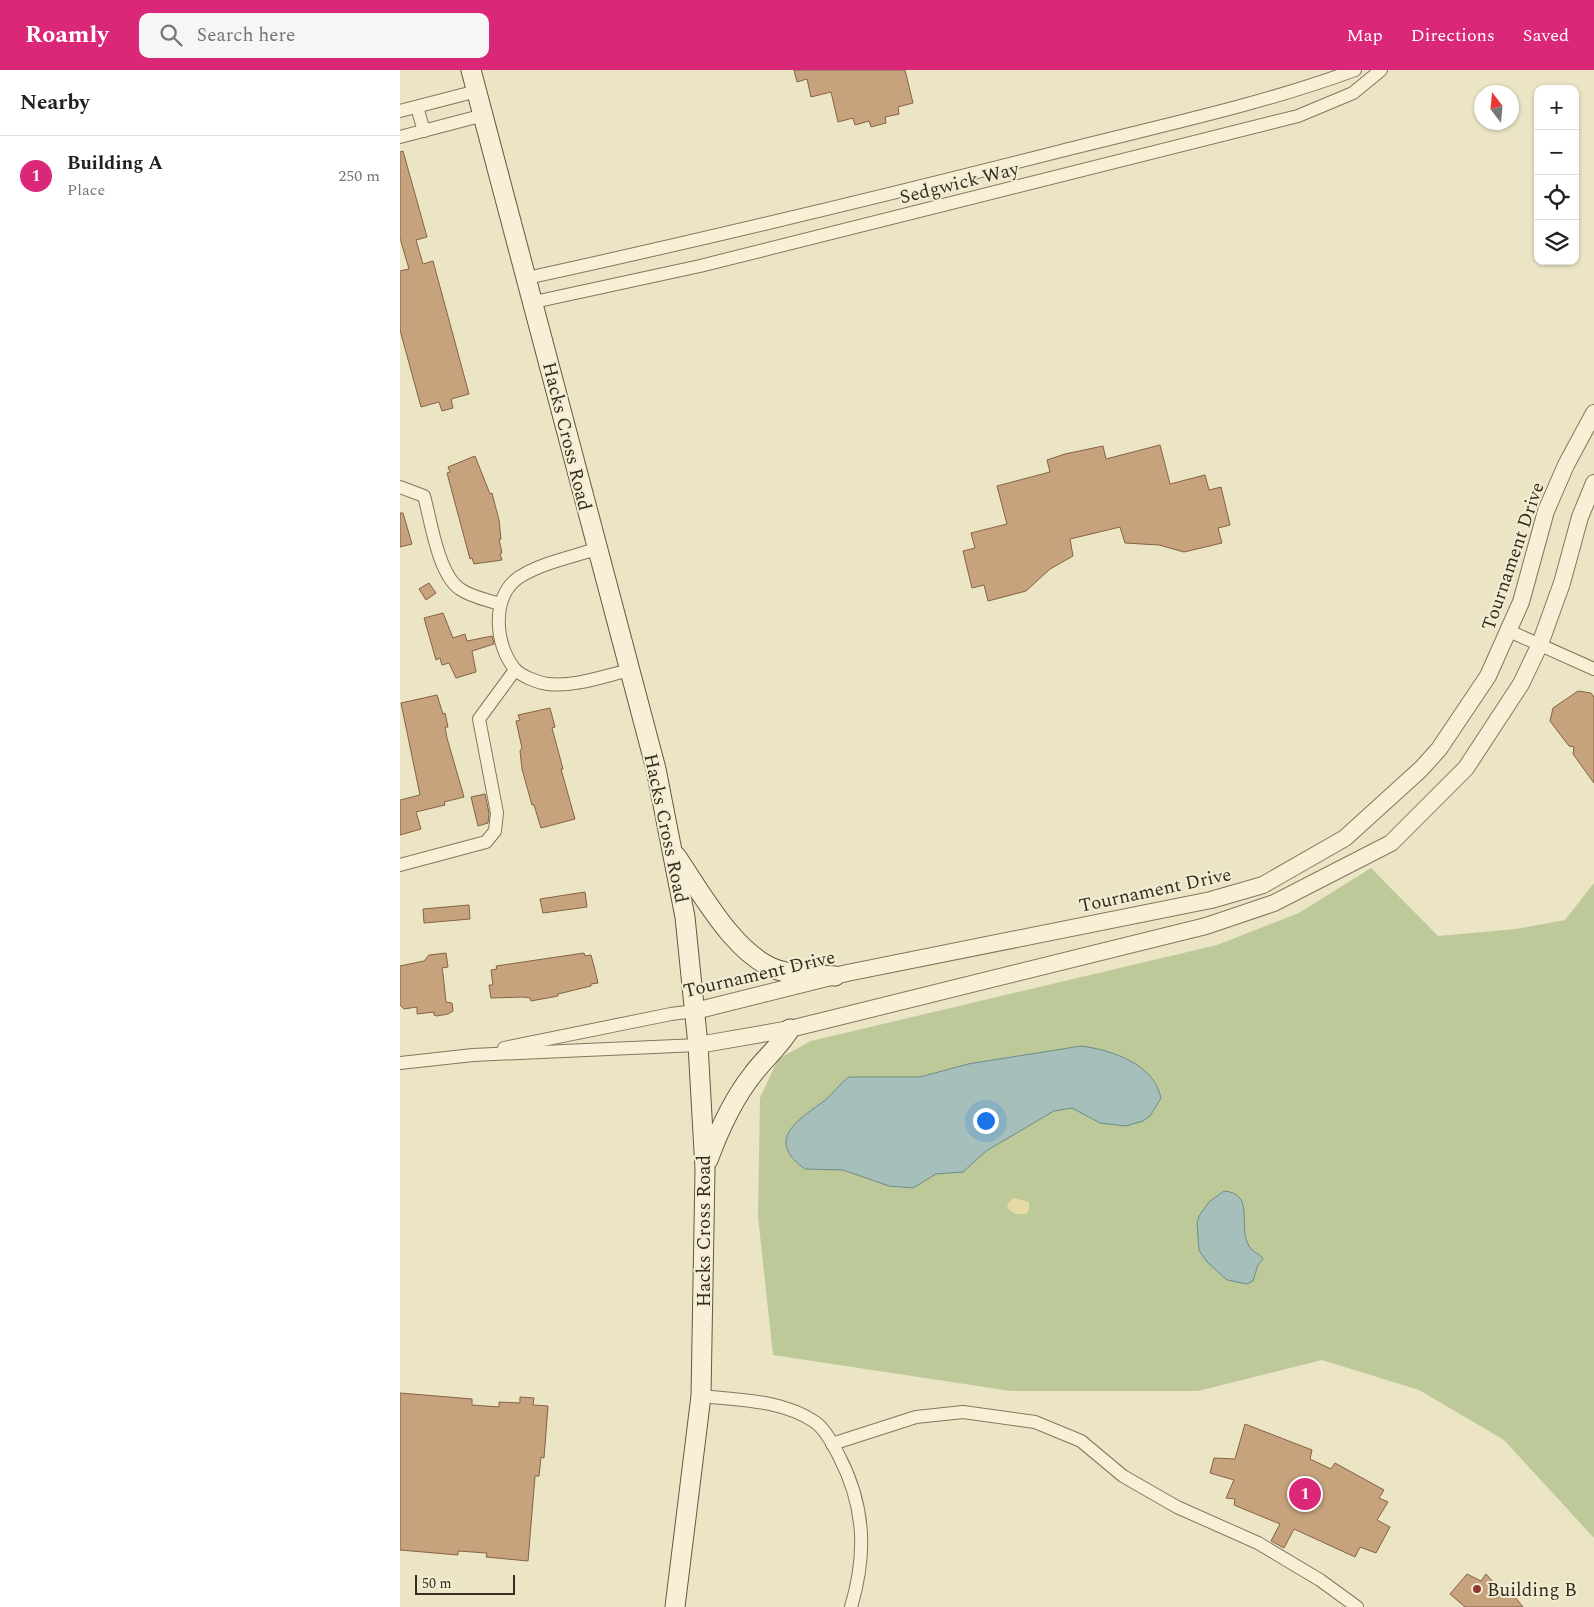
<!DOCTYPE html>
<html lang="en">
<head>
<meta charset="utf-8">
<style>
	body { margin:0; font-family:Spectral,serif; background:#f6f6f6; color:#222 }
	.controls { position:absolute; right:15px; top:15px; display:grid; overflow:hidden; border-radius:10px; box-shadow:0 1px 4px #0004 }
	.controls button { width:45px; height:45px; display:grid; place-items:center; padding:0; border:0; border-bottom:1px solid #e0e0e0; background:#fff; color:#222; font:25px sans-serif }
	.compass { position:absolute; left:1074px; top:15px; width:45px; height:45px; border-radius:50%; background:#fff; box-shadow:0 1px 4px #0004; rotate:344deg }
	.scale { position:absolute; left:15px; bottom:12px; width:100px; box-sizing:border-box; padding-left:5px; border:2px solid #362c1f; border-top:0; font-size:14px; line-height:18px; white-space:nowrap; color:#362c1f; -webkit-text-stroke:4px #f3edd4; paint-order:stroke }
	.you { position:absolute; left:585px; top:1050px; width:18px; height:18px; margin:-12px; border:4px solid #fff; border-radius:50%; background:#1a73e8; box-shadow:0 0 0 8px #1a73e833 }
	.badge { display:grid; place-items:center; width:32px; height:32px; border-radius:50%; background:#db2777; color:#fff; font-size:16px; font-weight:700 }
	.pin { position:absolute; translate:-50% -50%; border:2px solid #fff; box-shadow:0 1px 5px #0006 }
	.list { margin:0; padding:0; list-style:none }
	h2 { display:flex; justify-content:space-between; align-items:center; height:65px; margin:0; padding:0 20px; font-size:21px }
	h2 small { font-size:16px; font-weight:400; color:#767676 }
	.list li { display:grid; grid-template-columns:32px 1fr auto; gap:15px; align-items:center; box-sizing:border-box; height:80px; padding:0 20px; border-top:1px solid #e0e0e0 }
	.list b { display:block; font-size:19px; white-space:nowrap }
	.list p { margin:0; font-size:16px; white-space:nowrap; color:#767676 }
	.list em { font-size:16px; font-style:normal; color:#767676 }
	.icon { flex:none; width:28px; height:28px; fill:none; stroke:currentColor; stroke-width:2; stroke-linecap:round; stroke-linejoin:round }
	.map { position:relative; flex:none; width:1194px; height:1537px; overflow:hidden }
	header { display:flex; align-items:center; gap:30px; box-sizing:border-box; height:70px; padding:0 25px; background:#db2777; color:#fff }
	header strong { font-size:24px }
	nav { display:flex; gap:28px; margin-inline-start:auto; font-size:18px }
	.search { width:350px; height:45px; background:#f6f6f6; display:flex; align-items:center; gap:12px; box-sizing:border-box; padding:0 18px; border-radius:10px; color:#767676; font-size:19px }
	main { display:flex }
	aside { flex:1; background:#fff }
	.map>svg:first-child { display:block }
</style>
</head>
<body>
<header>
<strong>Roamly</strong>
<div class="search"><svg class="icon" aria-label="search" viewBox="0 0 24 24"><circle cx="10" cy="10" r="6"/><path d="M15 15l6 6"/></svg>Search here</div>
<nav><a>Map</a><a>Directions</a><a>Saved</a></nav>
</header>
<main>
<aside>
<h2>Nearby<small></small></h2>
<ul class="list">
<li><span class="badge">1</span><div><b>Building A</b><p>Place</p></div><em>250 m</em></li>
</ul>
</aside>
<div class="map">
<svg width="1194" height="1537" viewBox="0 0 1194 1537">
	<rect width="100%" height="100%" fill="#ebe4c5"/>
	<polygon fill="#bec999" points="971,798 1038,866 1116,859 1165,850 1194,813 1194,1468 1104,1370 1019,1320 922,1290 798,1321 611,1321 373,1285 358,1147 360,1028 378,989 411,971 817,875 899,843"/>
	<polygon fill="#e6dba3" points="614,1128 629,1132 629,1139 627,1144 615,1144 607,1138 609,1132"/>
	<g fill="#a6bfba" stroke="#6d8c88">
		<path d="M 681,976 C 712,980 754,994 761,1028 L 750,1046 L 743,1051 L 726,1056 L 700,1053 L 672,1038 L 654,1041 L 586,1081 L 563,1102 L 536,1104 L 513,1118 L 489,1116 L 443,1100 L 405,1099 C 364,1070 398,1050 424,1031 C 433,1024 440,1013 449,1007 L 520,1007 L 568,994 Z"/>
		<path d="M 824,1121 C 856,1124 837,1155 849,1176 C 853,1183 860,1183 863,1189 L 858,1195 L 853,1211 L 847,1214 L 827,1210 L 807,1192 L 799,1180 L 797,1153 L 799,1146 L 809,1132 Z"/>
	</g>
	<g fill="#c7a37d" stroke="#836343">
		<polygon points="394,0 505,0 513,33 498,37 499,44 485,47 486,53 471,57 469,51 455,55 453,48 438,52 431,22 411,27 407,9 397,12"/>
		<polygon points="3,81 27,167 16,170 23,194 33,191 69,324 51,329 53,338 42,341 39,332 21,337 0,260 0,201 9,199 0,168 0,82"/>
		<polygon points="760,375 770,414 805,405 809,420 821,417 830,455 818,458 822,473 784,482 759,475 725,473 720,457 670,469 673,486 650,499 626,521 588,531 584,515 572,518 563,481 575,478 571,463 607,454 597,416 650,402 647,390 665,384 703,376 706,389"/>
		<polygon points="75,386 90,424 92,423 99,450 101,469 99,469 102,483 100,484 102,490 74,494 72,488 70,489 47,403 50,402 48,397"/>
		<polygon points="0,443 3,443 12,474 0,477"/>
		<polygon points="29,513 36,523 26,530 19,519"/>
		<polygon points="43,543 53,568 65,564 67,571 92,566 94,574 72,581 76,602 56,608 49,593 42,595 40,588 36,590 24,548"/>
		<polygon points="1178,621 1191,623 1194,627 1194,713 1173,684 1174,677 1169,676 1150,651 1153,638"/>
		<polygon points="37,625 43,644 45,643 48,657 45,657 47,668 64,727 44,732 45,735 16,742 21,759 0,765 0,730 20,725 1,633"/>
		<polygon points="150,638 155,657 152,658 163,699 161,699 175,749 141,758 134,735 132,735 122,699 120,681 122,678 116,651 120,650 118,645"/>
		<polygon points="85,724 89,743 88,753 78,756 71,727"/>
		<polygon points="185,822 187,837 143,843 140,829"/>
		<polygon points="69,835 70,849 24,853 23,839"/>
		<polygon points="46,883 48,897 42,898 43,904 46,932 52,933 53,941 48,944 37,946 34,945 34,942 17,944 17,937 4,939 0,935 0,896 24,891 29,885"/>
		<polygon points="184,883 185,886 191,885 195,900 198,913 191,914 191,916 158,924 158,926 131,931 130,928 123,927 91,928 89,915 93,915 91,900 97,899 96,896"/>
		<polygon points="0,1323 72,1329 72,1335 99,1337 99,1332 120,1333 120,1327 134,1328 133,1335 148,1336 144,1388 141,1387 139,1406 135,1406 128,1491 86,1487 87,1483 58,1481 58,1485 0,1480"/>
		<polygon points="845,1354 912,1380 910,1389 931,1399 935,1393 984,1420 979,1428 988,1432 977,1450 990,1457 976,1483 960,1477 955,1487 894,1459 884,1478 871,1471 880,1454 834,1435 835,1429 826,1428 834,1410 810,1403 814,1388 835,1389"/>
		<polygon points="1067,1504 1081,1511 1086,1504 1102,1522 1107,1517 1123,1537 1065,1537 1050,1524"/>
	</g>
	<g fill="none" stroke-linecap="round" stroke-linejoin="round">
		<g stroke="#85765c" stroke-width="14">
			<g id="minor">
				<polyline points="17,37 24,61"/>
				<polyline points="0,41 77,21"/>
				<polyline points="0,67 84,45"/>
				<path d="M 127,208 C 306,169 484,126 661,81 C 759,56 860,35 955,0"/>
				<polyline points="134,232 300,196 898,46 953,23 981,0"/>
				<path d="M 0,417 L 24,426 C 31,451 38,504 60,519 C 71,527 88,530 100,534"/>
				<path d="M 196,479 C 172,487 140,493 118,508 C 91,528 95,574 114,598 C 120,606 139,613 148,614 C 175,617 204,606 230,600"/>
				<polyline points="1109,561 1194,599"/>
				<polyline points="0,795 86,772 95,761 97,743 79,649 115,600"/>
				<polyline points="104,978 271,944 295,941"/>
				<polyline points="0,993 73,985 298,975"/>
				<path d="M 301,1326 C 340,1330 382,1330 415,1352 C 425,1359 434,1376 439,1386 C 465,1436 467,1484 451,1537"/>
				<polyline points="432,1374 516,1347 563,1342 635,1352 681,1371 723,1406 777,1437 858,1473 920,1510 957,1537"/>
			</g>
		</g>
		<g stroke="#85765c" stroke-width="18">
			<g id="tertiary">
				<polyline points="295,941 447,903 811,830 863,815 945,768 1021,699 1039,679 1088,606 1121,532 1146,441 1166,395 1194,343"/>
				<polyline points="298,975 390,959 806,856 874,833 991,773 1066,698 1121,614 1140,574 1162,513 1180,447 1194,413"/>
			</g>
		</g>
		<g stroke="#67573f" stroke-width="21">
			<g id="secondary">
				<polyline points="71,0 256,699 285,847 298,975 305,1099 301,1326 275,1537"/>
				<path d="M 276,786 C 301,822 335,886 378,900 C 395,906 417,904 435,906"/>
				<path d="M 308,1090 C 319,1060 333,1029 353,1004 C 365,988 380,976 390,959"/>
			</g>
		</g>
		<use href="#minor" stroke="#f7f0d7" stroke-width="12"/>
		<use href="#tertiary" stroke="#f7f0d7" stroke-width="16"/>
		<use href="#secondary" stroke="#f7f0d7" stroke-width="19"/>
	</g>
	<circle fill="#903930" stroke="#f3edd4" stroke-width="2" cx="1077" cy="1519" r="5"/>
	<g text-anchor="middle" stroke-width="4" stroke-linejoin="round" paint-order="stroke">
		<g font-size="19" fill="#362c1f" stroke="#f3edd4">
			<text transform="translate(559 112) rotate(-14)" y="7">Sedgwick Way</text>
			<text transform="translate(168 366) rotate(76)" y="7">Hacks Cross Road</text>
			<text transform="translate(1112 486) rotate(-71)" y="7">Tournament Drive</text>
			<text transform="translate(267 758) rotate(78)" y="7">Hacks Cross Road</text>
			<text transform="translate(755 819) rotate(-12)" y="7">Tournament Drive</text>
			<text transform="translate(359 903) rotate(-13)" y="7">Tournament Drive</text>
			<text transform="translate(303 1161) rotate(-90)" y="7">Hacks Cross Road</text>
		</g>
		<g font-size="19" fill="#362c1f" stroke="#f3edd4" text-anchor="start">
			<text x="1087" y="1526">Building B</text>
		</g>
	</g>
</svg>
<div class="controls">
<button>+</button>
<button>−</button>
<button><svg class="icon" aria-label="locate" viewBox="0 0 24 24"><circle cx="12" cy="12" r="6"/><path d="M12 2v4M12 18v4M2 12h4M18 12h4"/></svg></button>
<button><svg class="icon" aria-label="layers" viewBox="0 0 24 24"><path d="M12 4l9 5-9 5-9-5zM3 14l9 5 9-5"/></svg></button>
</div>
<svg class="compass" viewBox="-18 -18 36 36"><path d="M0-13l5 13h-10z" fill="#e53935"/><path d="M0 13l5-13h-10z" fill="#767676"/></svg>
<div class="scale">50 m</div>
<div class="you"></div>
<div class="pin badge" style="left:905px;top:1424px">1</div>
</div>
</main>
</body>
</html>
